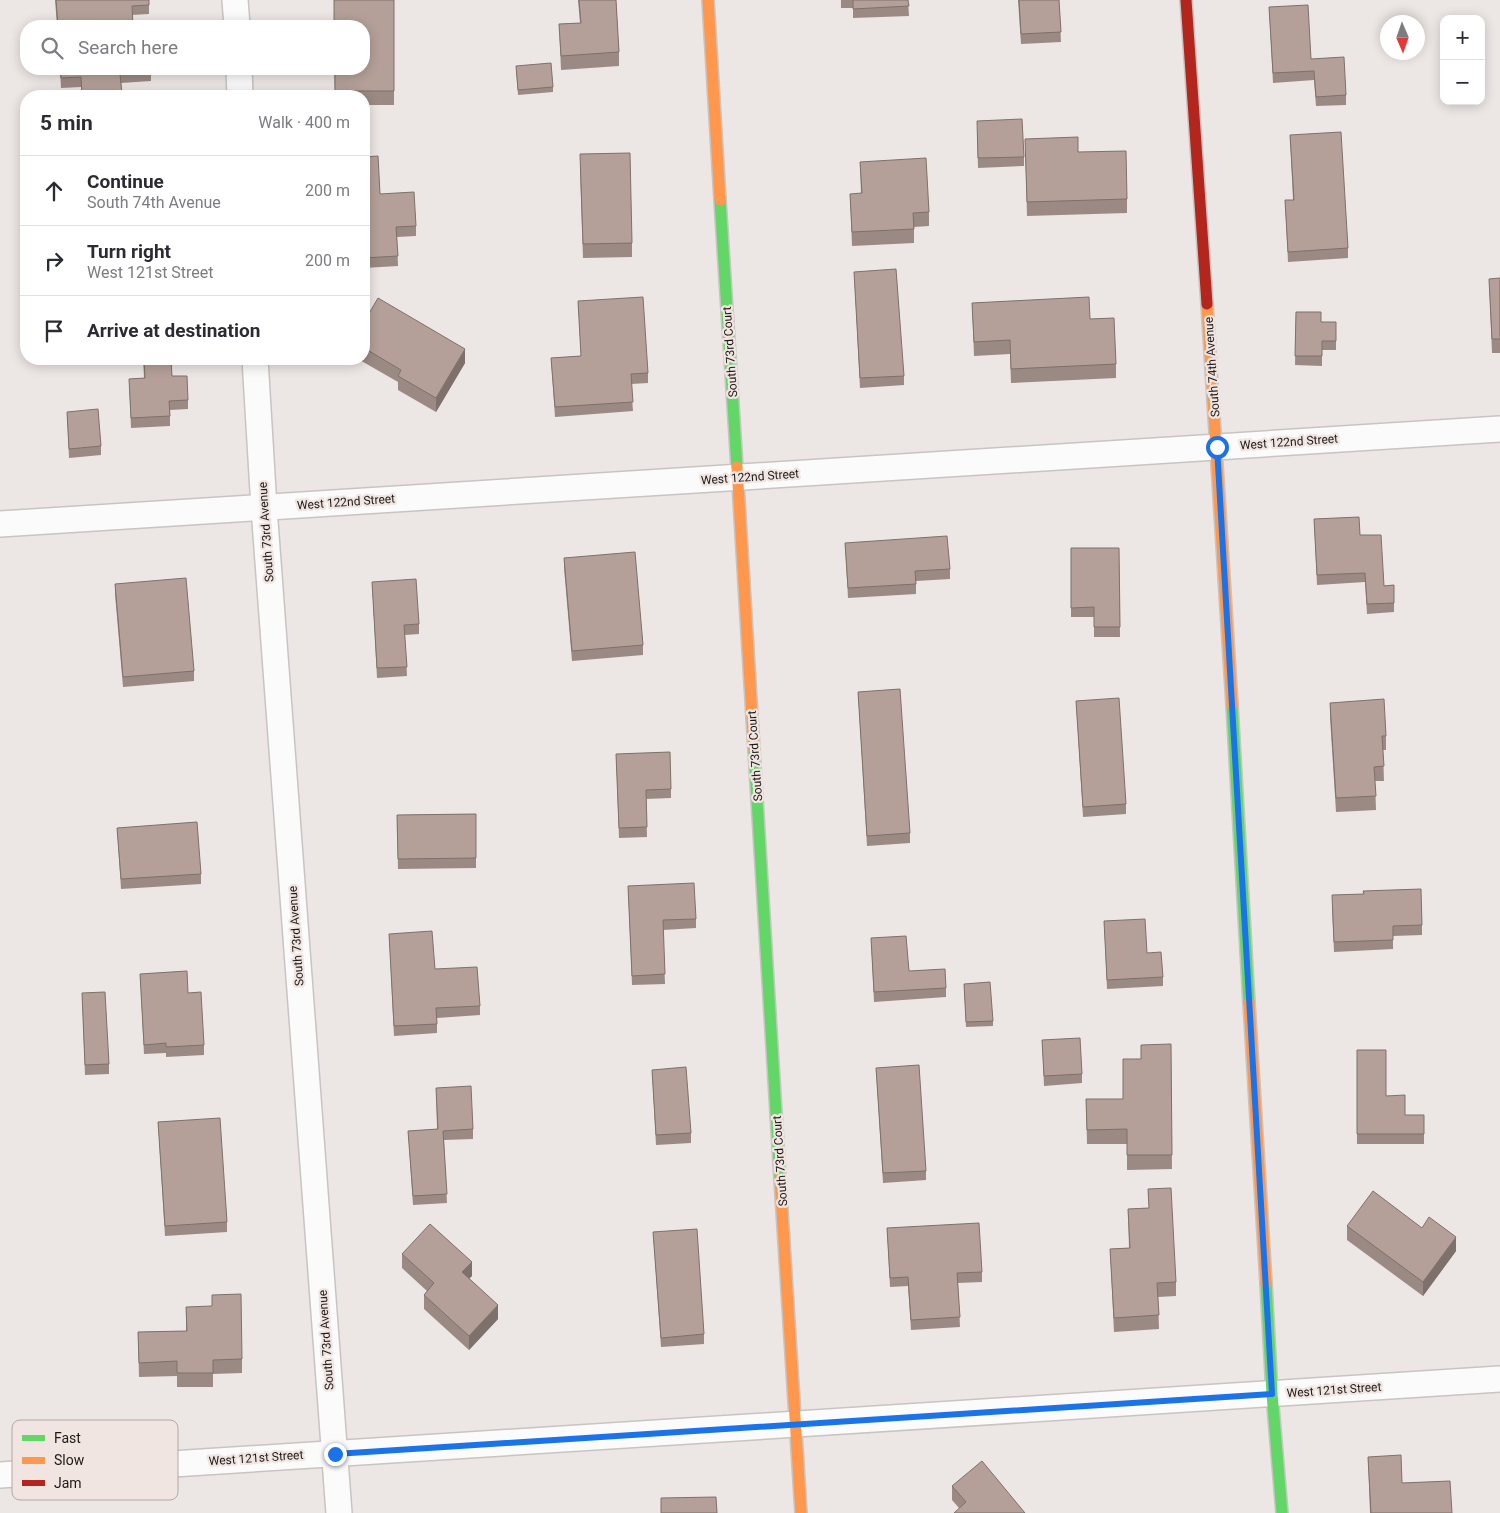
<!DOCTYPE html>
<html lang="en">
<head>
<meta charset="utf-8">
<style>
	body { margin:0; font-family:Roboto,sans-serif; background:#f2f2f3; color:#2b2b33 }
	.controls { position:absolute; right:15px; top:15px; display:grid; overflow:hidden; border-radius:10px; box-shadow:0 2px 12px #0003 }
	.controls button { width:45px; height:45px; display:grid; place-items:center; padding:0; border:0; border-bottom:1px solid #e1e1e2; background:#fff; color:#2b2b33; font:25px sans-serif }
	.compass { position:absolute; left:1380px; top:15px; width:45px; height:45px; border-radius:50%; background:#fff; box-shadow:0 2px 12px #0003; rotate:178deg }
	.stop { position:absolute; width:15px; height:15px; margin:-11px; border:4px solid #1a73e8; border-radius:50%; background:#fff }
	.stop.end { background:#1a73e8; border-color:#fff; box-shadow:0 1px 5px #0008 }
	.list { margin:0; padding:0; list-style:none }
	h2 { display:flex; justify-content:space-between; align-items:center; height:65px; margin:0; padding:0 20px; font-size:21px }
	h2 small { font-size:16px; font-weight:400; color:#7c7c81 }
	.list li { display:grid; grid-template-columns:32px 1fr auto; gap:15px; align-items:center; box-sizing:border-box; height:70px; padding:0 20px; border-top:1px solid #e1e1e2 }
	.list b { display:block; font-size:19px; white-space:nowrap }
	.list p { margin:0; font-size:16px; white-space:nowrap; color:#7c7c81 }
	.list em { font-size:16px; font-style:normal; color:#7c7c81 }
	.icon { flex:none; width:28px; height:28px; fill:none; stroke:currentColor; stroke-width:2; stroke-linecap:round; stroke-linejoin:round }
	.map { position:relative; flex:none; width:1500px; height:1513px; overflow:hidden }
	.search { position:absolute; background:#fff; box-shadow:0 2px 12px #0003; left:20px; top:20px; width:350px; height:55px; display:flex; align-items:center; gap:12px; box-sizing:border-box; padding:0 18px; border-radius:20px; color:#7c7c81; font-size:19px }
	.panel { position:absolute; background:#fff; box-shadow:0 2px 12px #0003; left:20px; top:90px; width:350px; height:275px; border-radius:20px }
	.map>svg:first-child { display:block }
</style>
</head>
<body>
<div class="map">
<svg width="1500" height="1513" viewBox="0 0 1500 1513">
	<rect width="100%" height="100%" fill="#ece6e4"/>
	<g fill="none" stroke-linecap="round" stroke-linejoin="round">
		<g stroke="#c8c4c2" stroke-width="28">
			<g id="street">
				<polyline points="235,0 237,26"/>
				<polyline points="239,69 240,96"/>
				<polyline points="255,359 264,508 339,1513"/>
				<polyline points="0,524 1500,429"/>
				<polyline points="0,1475 1500,1379"/>
			</g>
		</g>
		<g stroke="#c8c4c2" stroke-width="14">
			<g id="fast">
				<polyline points="720,200 737,467"/>
				<polyline points="1232,705 1249,1003"/>
				<polyline points="754,750 780,1179"/>
				<polyline points="1266,1283 1272,1394 1282,1513"/>
			</g>
		</g>
		<g stroke="#c8c4c2" stroke-width="14">
			<g id="slow">
				<polyline points="708,0 720,200"/>
				<polyline points="1207,304 1232,705"/>
				<polyline points="737,467 754,750"/>
				<polyline points="1249,1003 1266,1283"/>
				<polyline points="780,1179 801,1513"/>
			</g>
		</g>
		<g stroke="#c8c4c2" stroke-width="14">
			<polyline id="jam" points="1186,0 1207,304"/>
		</g>
		<use href="#street" stroke="#fcfbfb" stroke-width="25"/>
		<use href="#fast" stroke="#63d668" stroke-width="11"/>
		<use href="#slow" stroke="#ff974d" stroke-width="11"/>
		<use href="#jam" stroke="#b3261e" stroke-width="11"/>
	</g>
	<g fill="#9b8a83">
		<polygon points="55,0 149,0 149,14 132,15 133,26 57,26"/>
		<polygon points="394,0 394,105 364,105 364,96 335,96 334,69"/>
		<polygon points="578,0 616,0 619,52 619,66 561,70 559,24 580,23"/>
		<polygon points="841,0 908,0 909,16 853,18 853,8 841,8"/>
		<polygon points="1018,0 1059,0 1061,42 1021,44"/>
		<polygon points="1269,7 1311,59 1346,95 1346,105 1316,106 1314,80 1273,83"/>
		<polygon points="516,66 553,87 553,92 518,95"/>
		<polygon points="60,69 151,69 151,81 121,83 122,96 82,96 81,87 61,88"/>
		<polygon points="977,131 1024,157 1024,166 978,168"/>
		<polygon points="1290,135 1348,248 1348,258 1288,262 1285,200 1293,200"/>
		<polygon points="1025,139 1078,152 1127,199 1127,213 1027,216"/>
		<polygon points="364,157 380,194 416,226 416,236 397,237 398,266 364,268"/>
		<polygon points="860,162 929,212 929,226 914,227 914,243 852,246 850,194 861,194"/>
		<polygon points="580,168 632,243 632,257 583,258"/>
		<polygon points="854,272 904,376 904,385 860,388"/>
		<polygon points="1500,278 1500,353 1492,353 1489,279"/>
		<polygon points="578,301 648,373 648,383 631,384 633,411 555,417 551,358 581,356"/>
		<polygon points="972,303 1090,319 1116,364 1116,378 1011,383 1010,354 974,356"/>
		<polygon points="1296,312 1321,322 1336,322 1336,350 1322,350 1322,366 1295,365"/>
		<polygon points="364,322 465,363 436,412 398,390 398,382 358,359 364,359"/>
		<polygon points="143,359 171,359 172,376 188,400 188,409 170,410 170,426 131,428 129,379 144,378"/>
		<polygon points="67,412 101,446 101,455 69,458"/>
		<polygon points="1314,519 1360,535 1384,586 1394,585 1394,612 1367,614 1365,582 1317,585"/>
		<polygon points="845,543 950,569 950,579 916,581 916,594 848,598"/>
		<polygon points="1071,548 1119,548 1120,637 1094,637 1094,617 1071,617"/>
		<polygon points="564,558 643,645 643,655 572,661 564,568"/>
		<polygon points="372,582 419,624 419,634 405,635 407,676 377,678"/>
		<polygon points="115,584 194,671 194,681 123,687 115,594"/>
		<polygon points="858,692 910,833 910,843 867,846"/>
		<polygon points="1076,701 1126,804 1126,814 1083,817"/>
		<polygon points="1330,703 1386,736 1386,750 1383,750 1384,781 1375,781 1376,810 1336,812 1330,717"/>
		<polygon points="616,754 671,789 671,798 646,799 647,837 619,838"/>
		<polygon points="476,814 476,868 398,869 397,815"/>
		<polygon points="117,828 201,874 201,884 121,889"/>
		<polygon points="628,886 696,919 696,928 663,930 665,984 632,985"/>
		<polygon points="1332,905 1422,925 1422,935 1393,936 1393,949 1334,952"/>
		<polygon points="1104,921 1147,953 1163,977 1163,986 1107,989"/>
		<polygon points="389,934 435,969 480,1006 480,1015 437,1018 437,1033 394,1036"/>
		<polygon points="871,938 909,971 946,988 946,997 874,1002"/>
		<polygon points="140,974 188,993 204,1045 204,1055 166,1057 166,1053 144,1054"/>
		<polygon points="964,984 993,1021 993,1026 966,1027"/>
		<polygon points="82,993 109,1064 109,1074 85,1075"/>
		<polygon points="1042,1040 1082,1074 1082,1083 1044,1086"/>
		<polygon points="1171,1044 1172,1169 1127,1170 1127,1144 1087,1144 1086,1099 1123,1099 1141,1059"/>
		<polygon points="1357,1050 1386,1096 1405,1115 1424,1115 1424,1144 1357,1144"/>
		<polygon points="876,1068 926,1171 926,1180 883,1183"/>
		<polygon points="652,1070 691,1133 691,1143 656,1145"/>
		<polygon points="436,1088 473,1129 473,1139 444,1140 447,1203 413,1205 408,1131 437,1129"/>
		<polygon points="158,1122 227,1222 227,1232 165,1236"/>
		<polygon points="1148,1189 1176,1282 1176,1296 1158,1297 1159,1329 1114,1332 1110,1249 1129,1248 1128,1209 1149,1208"/>
		<polygon points="1347,1226 1422,1228 1456,1251 1423,1296 1347,1240"/>
		<polygon points="887,1228 982,1272 982,1282 958,1283 960,1327 911,1330 908,1286 890,1287"/>
		<polygon points="653,1232 704,1334 704,1344 661,1347"/>
		<polygon points="402,1254 472,1276 469,1278 498,1319 469,1350 424,1309 424,1295 427,1291 402,1268"/>
		<polygon points="186,1307 242,1359 242,1373 213,1374 213,1387 177,1387 177,1376 139,1377 138,1332 186,1331"/>
		<polygon points="1368,1457 1402,1483 1452,1513 1370,1513"/>
		<polygon points="952,1486 1025,1513 959,1508 952,1500"/>
	</g>
	<g fill="#7e706a">
		<polygon points="465,349 465,363 436,412 436,398"/>
		<polygon points="1456,1237 1456,1251 1423,1296 1423,1282"/>
		<polygon points="472,1262 472,1276 462,1286 462,1272"/>
		<polygon points="498,1305 498,1319 469,1350 469,1336"/>
	</g>
	<g fill="#b4a098" stroke="#7e706a">
		<polygon points="56,0 149,0 149,5 132,6 133,26 58,26"/>
		<polygon points="334,0 394,0 394,91 335,91 335,69 364,69 364,26 334,26"/>
		<polygon points="579,0 616,0 619,52 561,56 559,24 581,23"/>
		<polygon points="853,0 908,0 909,6 853,9"/>
		<polygon points="1019,0 1059,0 1061,32 1021,34"/>
		<polygon points="1308,5 1311,59 1344,57 1346,95 1316,97 1314,71 1273,73 1269,7"/>
		<polygon points="551,63 553,87 518,90 516,66"/>
		<polygon points="60,69 151,69 151,72 120,74 122,94 82,96 81,77 61,78"/>
		<polygon points="1022,119 1024,157 978,158 977,121"/>
		<polygon points="1341,132 1348,248 1288,252 1285,200 1294,200 1290,135"/>
		<polygon points="1078,137 1078,152 1126,151 1127,199 1027,202 1025,139"/>
		<polygon points="630,153 632,243 583,244 580,154"/>
		<polygon points="378,156 380,194 414,192 416,226 396,227 398,256 364,258 364,157"/>
		<polygon points="926,158 929,212 913,213 914,229 852,232 850,194 862,193 860,162"/>
		<polygon points="896,269 904,376 860,378 854,272"/>
		<polygon points="1500,278 1500,339 1492,339 1489,279"/>
		<polygon points="643,297 648,373 631,374 633,402 555,407 551,358 581,356 578,301"/>
		<polygon points="1089,297 1090,319 1114,318 1116,364 1011,369 1010,340 974,342 972,303"/>
		<polygon points="378,298 465,349 436,398 398,376 401,370 364,348 364,322"/>
		<polygon points="1296,312 1321,312 1321,322 1336,322 1336,341 1322,341 1322,356 1295,356"/>
		<polygon points="144,359 171,359 172,376 187,376 188,400 169,401 170,416 131,418 129,379 145,378"/>
		<polygon points="98,409 101,446 69,449 67,412"/>
		<polygon points="1359,517 1360,535 1381,535 1384,586 1394,585 1394,603 1367,604 1365,573 1317,575 1314,519"/>
		<polygon points="947,536 950,569 915,571 916,584 848,588 845,543"/>
		<polygon points="1071,548 1119,548 1120,627 1094,627 1094,607 1071,608"/>
		<polygon points="635,552 643,645 572,651 564,558"/>
		<polygon points="186,578 194,671 123,677 115,584"/>
		<polygon points="416,579 419,624 404,625 407,667 377,668 372,582"/>
		<polygon points="900,689 910,833 867,836 858,692"/>
		<polygon points="1119,698 1126,804 1083,807 1076,701"/>
		<polygon points="1384,699 1386,736 1382,736 1384,766 1374,767 1376,796 1336,798 1330,703"/>
		<polygon points="670,752 671,789 646,790 647,827 619,828 616,754"/>
		<polygon points="476,814 476,858 398,859 397,815"/>
		<polygon points="197,822 201,874 121,879 117,828"/>
		<polygon points="694,883 696,919 663,920 665,974 632,976 628,886"/>
		<polygon points="1421,889 1422,925 1393,926 1393,940 1334,942 1332,895 1364,894 1363,891"/>
		<polygon points="1145,919 1147,953 1161,952 1163,977 1107,980 1104,921"/>
		<polygon points="432,931 435,969 477,967 480,1006 436,1008 437,1024 394,1026 389,934"/>
		<polygon points="906,936 909,971 945,969 946,988 874,992 871,938"/>
		<polygon points="187,971 188,993 201,992 204,1045 166,1047 166,1043 144,1045 140,974"/>
		<polygon points="990,982 993,1021 966,1022 964,984"/>
		<polygon points="105,992 109,1064 85,1065 82,993"/>
		<polygon points="1080,1038 1082,1074 1044,1076 1042,1040"/>
		<polygon points="1171,1044 1172,1155 1127,1155 1127,1129 1087,1130 1086,1099 1123,1099 1123,1059 1141,1059 1141,1045"/>
		<polygon points="1357,1050 1386,1050 1386,1096 1405,1095 1405,1115 1424,1115 1424,1134 1357,1134"/>
		<polygon points="919,1065 926,1171 883,1173 876,1068"/>
		<polygon points="686,1067 691,1133 656,1135 652,1070"/>
		<polygon points="471,1086 473,1129 443,1131 447,1194 413,1196 408,1131 438,1129 436,1088"/>
		<polygon points="220,1118 227,1222 165,1226 158,1122"/>
		<polygon points="1171,1188 1176,1282 1157,1283 1159,1315 1114,1318 1110,1249 1130,1248 1128,1209 1149,1208 1148,1189"/>
		<polygon points="1373,1191 1422,1228 1429,1217 1456,1237 1423,1282 1347,1226"/>
		<polygon points="979,1223 982,1272 957,1273 960,1317 911,1320 908,1277 890,1278 887,1228"/>
		<polygon points="430,1224 472,1262 462,1272 498,1305 469,1336 424,1295 434,1283 402,1254"/>
		<polygon points="697,1229 704,1334 661,1338 653,1232"/>
		<polygon points="241,1294 242,1359 213,1360 213,1373 177,1373 177,1361 139,1363 138,1332 187,1331 186,1307 212,1306 212,1295"/>
		<polygon points="1401,1455 1402,1483 1450,1481 1452,1513 1371,1513 1368,1457"/>
		<polygon points="982,1461 1025,1513 954,1513 966,1502 952,1486"/>
		<polygon points="716,1497 717,1513 661,1513 661,1498"/>
	</g>
	<g fill="none" stroke-linecap="round" stroke-linejoin="round">
		<polyline stroke="#1a73e8" stroke-width="6" points="335,1454 1272,1394 1217,447"/>
	</g>
	<g text-anchor="middle" stroke-width="4.5" stroke-linejoin="round" paint-order="stroke">
		<g font-size="12" fill="#1d1917" stroke="#f0e5e1">
			<text transform="translate(730 352) rotate(-94)" y="4">South 73rd Court</text>
			<text transform="translate(1212 367) rotate(-94)" y="4">South 74th Avenue</text>
			<text transform="translate(1289 442) rotate(-4)" y="4">West 122nd Street</text>
			<text transform="translate(750 477) rotate(-4)" y="4">West 122nd Street</text>
			<text transform="translate(346 502) rotate(-4)" y="4">West 122nd Street</text>
			<text transform="translate(266 532) rotate(-94)" y="4">South 73rd Avenue</text>
			<text transform="translate(755 756) rotate(-94)" y="4">South 73rd Court</text>
			<text transform="translate(296 936) rotate(-94)" y="4">South 73rd Avenue</text>
			<text transform="translate(780 1161) rotate(-94)" y="4">South 73rd Court</text>
			<text transform="translate(326 1340) rotate(-94)" y="4">South 73rd Avenue</text>
			<text transform="translate(1334 1390) rotate(-4)" y="4">West 121st Street</text>
			<text transform="translate(256 1458) rotate(-4)" y="4">West 121st Street</text>
		</g>
	</g>
	<rect x="12" y="1420" width="166" height="80" rx="8" fill="#f0e5e1" stroke="#b1a8a4" stroke-width="1"/>
	<rect x="22" y="1435" width="23" height="6" fill="#63d668"/>
	<rect x="22" y="1457" width="23" height="7" fill="#ff974d"/>
	<rect x="22" y="1480" width="23" height="6" fill="#b3261e"/>
	<g font-size="14" fill="#1d1917">
		<text x="54" y="1443">Fast</text>
		<text x="54" y="1465">Slow</text>
		<text x="54" y="1488">Jam</text>
	</g>
</svg>
<div class="controls">
<button>+</button>
<button>−</button>
</div>
<svg class="compass" viewBox="-18 -18 36 36"><path d="M0-13l5 13h-10z" fill="#e53935"/><path d="M0 13l5-13h-10z" fill="#7c7c81"/></svg>
<div class="stop" style="left:1217px;top:447px"></div>
<div class="stop end" style="left:335px;top:1454px"></div>
<div class="search"><svg class="icon" aria-label="search" viewBox="0 0 24 24"><circle cx="10" cy="10" r="6"/><path d="M15 15l6 6"/></svg>Search here</div>
<section class="panel">
<h2>5 min<small>Walk · 400 m</small></h2>
<ul class="list">
<li><svg class="icon" aria-label="ahead" viewBox="0 0 24 24"><path d="M12 20V5M6 11l6-6 6 6"/></svg><div><b>Continue</b><p>South 74th Avenue</p></div><em>200 m</em></li>
<li><svg class="icon" aria-label="right" viewBox="0 0 24 24"><path d="M7 20v-9h11M14 6l5 5-5 5"/></svg><div><b>Turn right</b><p>West 121st Street</p></div><em>200 m</em></li>
<li><svg class="icon" aria-label="arrive" viewBox="0 0 24 24"><path d="M6 21V4h12l-3 4 3 4H6"/></svg><div><b>Arrive at destination</b></div></li>
</ul>
</section>
</div>
</body>
</html>
